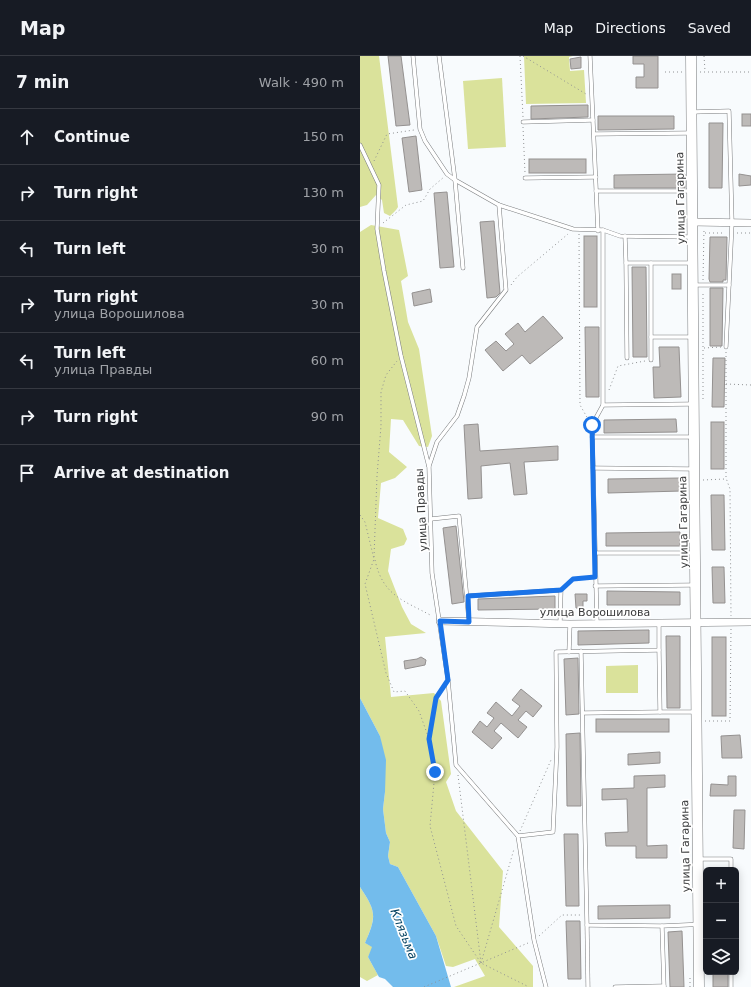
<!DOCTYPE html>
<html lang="en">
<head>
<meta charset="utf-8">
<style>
	body { margin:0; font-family:"DejaVu Sans",sans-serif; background:#242831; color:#f1f3f6 }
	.controls { position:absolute; right:12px; bottom:12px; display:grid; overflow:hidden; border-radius:6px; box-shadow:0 2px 10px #0003 }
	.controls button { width:36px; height:36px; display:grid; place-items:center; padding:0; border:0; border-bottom:1px solid #363941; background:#171b24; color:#f1f3f6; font:20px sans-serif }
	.stop { position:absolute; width:12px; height:12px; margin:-9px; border:3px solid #1a73e8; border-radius:50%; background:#fff }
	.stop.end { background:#1a73e8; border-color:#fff; box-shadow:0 1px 4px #0008 }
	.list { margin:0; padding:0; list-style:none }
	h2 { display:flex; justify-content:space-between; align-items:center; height:52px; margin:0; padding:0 16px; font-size:17px }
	h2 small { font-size:13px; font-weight:400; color:#9ea1a6 }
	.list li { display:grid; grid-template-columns:26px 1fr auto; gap:12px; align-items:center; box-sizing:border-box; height:56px; padding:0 16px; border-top:1px solid #363941 }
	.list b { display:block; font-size:15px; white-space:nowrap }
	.list p { margin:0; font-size:13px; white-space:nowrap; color:#9ea1a6 }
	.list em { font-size:13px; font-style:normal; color:#9ea1a6 }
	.icon { flex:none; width:22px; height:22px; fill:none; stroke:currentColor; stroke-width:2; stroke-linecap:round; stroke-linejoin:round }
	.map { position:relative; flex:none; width:391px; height:931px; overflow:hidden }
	header { display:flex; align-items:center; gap:24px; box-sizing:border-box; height:56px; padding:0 20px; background:#171b24; border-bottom:1px solid #363941 }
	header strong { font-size:19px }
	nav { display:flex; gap:22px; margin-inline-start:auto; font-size:14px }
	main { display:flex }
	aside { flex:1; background:#171b24 }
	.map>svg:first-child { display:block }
</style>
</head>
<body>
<header>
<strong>Map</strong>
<nav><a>Map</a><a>Directions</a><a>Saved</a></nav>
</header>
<main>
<aside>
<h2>7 min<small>Walk · 490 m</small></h2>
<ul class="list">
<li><svg class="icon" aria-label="ahead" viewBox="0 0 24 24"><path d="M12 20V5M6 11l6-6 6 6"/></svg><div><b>Continue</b></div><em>150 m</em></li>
<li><svg class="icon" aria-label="right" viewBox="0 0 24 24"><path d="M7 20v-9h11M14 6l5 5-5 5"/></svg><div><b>Turn right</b></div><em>130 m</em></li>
<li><svg class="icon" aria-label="left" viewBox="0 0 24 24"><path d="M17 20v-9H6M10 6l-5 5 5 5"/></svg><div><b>Turn left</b></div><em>30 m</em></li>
<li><svg class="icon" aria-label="right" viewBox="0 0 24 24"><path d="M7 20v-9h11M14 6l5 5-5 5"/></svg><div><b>Turn right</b><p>улица Ворошилова</p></div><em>30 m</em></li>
<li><svg class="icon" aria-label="left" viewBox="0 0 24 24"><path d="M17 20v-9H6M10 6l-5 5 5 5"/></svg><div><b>Turn left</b><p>улица Правды</p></div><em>60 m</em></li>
<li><svg class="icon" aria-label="right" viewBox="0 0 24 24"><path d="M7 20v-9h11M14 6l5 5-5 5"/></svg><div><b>Turn right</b></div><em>90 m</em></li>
<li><svg class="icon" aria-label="arrive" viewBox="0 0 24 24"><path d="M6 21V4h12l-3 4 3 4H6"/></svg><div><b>Arrive at destination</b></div></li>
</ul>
</aside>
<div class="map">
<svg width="391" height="931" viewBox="0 0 391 931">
	<rect width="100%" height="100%" fill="#f8fbfd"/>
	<g fill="#dae29b">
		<polygon points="0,0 19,0 38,151 36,154 30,160 24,157 22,144 16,139 7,149 0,151"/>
		<polygon points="164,0 213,0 209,1 210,15 224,14 226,47 166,48"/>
		<polygon points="142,22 146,91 108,93 103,25"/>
		<polygon points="11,169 39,174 48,220 41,225 48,266 59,293 72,380 68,391 59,390 43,364 31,363 29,396 47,411 35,422 21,427 18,462 43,473 47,483 44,489 31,493 28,515 42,551 51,568 66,577 25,581 31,641 74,637 81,645 91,718 86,726 96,755 143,815 139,871 173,910 173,931 94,931 125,920 115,903 93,911 86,910 76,880 38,811 30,808 28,800 30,786 26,777 23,753 25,736 20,680 0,642 0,176"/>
		<polygon points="278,609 278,637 246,637 246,610"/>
		<path d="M 0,831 C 16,855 17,860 5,887 L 13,891 L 8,901 L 18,919 L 7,925 L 0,921 Z"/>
	</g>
	<path fill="#73bcec" d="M 0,642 L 20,680 L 26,704 L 25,736 L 23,753 L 26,777 L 30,786 L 28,800 L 30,808 L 38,811 L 76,880 L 91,931 L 33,931 L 25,923 L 19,921 L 8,901 L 12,891 L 5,887 C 17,860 16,855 0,831 Z"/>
	<g fill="#bdbab8" stroke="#949190">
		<polygon points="28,0 41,0 50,69 36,70"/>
		<polygon points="273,0 298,0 298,32 276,32 276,21 284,21 284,8 273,8"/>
		<polygon points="221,1 221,12 211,13 210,3"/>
		<polygon points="228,49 228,61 171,63 171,50"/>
		<rect x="382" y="58" width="9" height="12"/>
		<polygon points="238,60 314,60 314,73 238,74"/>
		<polygon points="349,67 363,67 362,132 349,132"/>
		<polygon points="56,80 62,134 49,136 42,82"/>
		<rect x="169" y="103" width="57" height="14"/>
		<polygon points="325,118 325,132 254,132 254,119"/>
		<polygon points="379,118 391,120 391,129 379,130"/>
		<polygon points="87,136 94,211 80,212 74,137"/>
		<polygon points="134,165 140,237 136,241 127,242 120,166"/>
		<rect x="224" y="180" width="13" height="71"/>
		<polygon points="350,181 367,181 366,224 363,224 363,226 350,226 349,223"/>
		<polygon points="272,211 286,211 287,301 273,301"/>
		<rect x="312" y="218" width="9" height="15"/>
		<polygon points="350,232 363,232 362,290 350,290"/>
		<polygon points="70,233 72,246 54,250 52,237"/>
		<polygon points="183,260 203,282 170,308 162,299 143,315 125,294 136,285 146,295 154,288 145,278 158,267 165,276"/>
		<polygon points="225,271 239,271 239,341 226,341"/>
		<polygon points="299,291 319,291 321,341 294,342 293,311 300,311"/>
		<polygon points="353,302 365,302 364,351 352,351"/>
		<polygon points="316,363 317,376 244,377 244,364"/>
		<rect x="351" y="366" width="13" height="47"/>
		<polygon points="118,368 120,395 198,390 198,404 164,406 167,438 154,439 150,407 121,410 122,442 108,443 104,369"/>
		<polygon points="321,422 322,435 248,437 248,423"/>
		<polygon points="351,439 364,439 365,494 352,494"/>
		<polygon points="96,470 104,546 92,548 83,472"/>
		<polygon points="320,476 320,490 246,490 246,477"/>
		<polygon points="352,511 364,511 365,547 353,547"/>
		<polygon points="247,535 320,536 320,549 247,549"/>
		<polygon points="215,538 227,538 227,545 223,545 223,552 216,552"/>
		<polygon points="195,540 195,553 118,554 118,543"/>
		<polygon points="289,574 289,587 218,589 218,575"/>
		<polygon points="306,580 320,580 320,652 307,652"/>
		<rect x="352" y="581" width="14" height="79"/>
		<polygon points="61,601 66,604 65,609 45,613 44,605 57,603"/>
		<polygon points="218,602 219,658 206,659 204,603"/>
		<polygon points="161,633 182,650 173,661 166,655 158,664 167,671 158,682 141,667 134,675 142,682 132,693 112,676 120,665 127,671 134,662 127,657 136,646 152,660 160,650 152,644"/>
		<rect x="236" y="663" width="73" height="13"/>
		<polygon points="220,677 221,750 207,750 206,678"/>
		<polygon points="380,679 382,702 362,702 361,680"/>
		<polygon points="300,696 300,707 268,709 268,698"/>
		<polygon points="305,719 305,731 287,732 287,790 307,789 307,802 276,802 276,790 246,790 245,777 268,776 267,743 242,744 242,733 274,732 274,720"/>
		<polygon points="368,720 376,720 376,740 350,740 351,728 368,729"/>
		<polygon points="374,754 385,754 384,793 373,792"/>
		<polygon points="204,778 218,778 219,850 206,850"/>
		<polygon points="310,849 310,862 238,863 238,850"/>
		<polygon points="206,865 220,865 221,923 208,923"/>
		<polygon points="322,875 324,931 310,931 308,876"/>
		<rect x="353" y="916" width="15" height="15"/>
	</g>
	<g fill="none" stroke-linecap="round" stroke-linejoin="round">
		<g stroke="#797b7d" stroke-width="4.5">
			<g id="service">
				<polyline points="53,0 60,73 65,85 87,118 95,124 139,149 213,173 243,174 260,180 331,181"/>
				<polyline points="79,0 95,124 103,212"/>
				<polyline points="230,0 238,175"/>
				<polyline points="332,56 369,55 372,167 366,291"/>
				<polyline points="163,66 233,64"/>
				<polyline points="234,78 331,77"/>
				<polyline points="0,89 19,129 17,173 24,215 41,300 69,411 72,517 88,624 96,709 158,780"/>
				<polyline points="165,122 236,121"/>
				<polyline points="236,135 331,135"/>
				<polyline points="265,180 266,207"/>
				<polyline points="334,229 369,229"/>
				<polyline points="291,281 332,281"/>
				<polyline points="267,302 266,207 291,207"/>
				<polyline points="291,304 291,207 332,207"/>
				<polyline points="243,349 333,348"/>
				<polyline points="232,381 333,381"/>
				<polyline points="69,410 77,386 97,360 104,340 109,322 117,271 146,234 139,149"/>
				<polyline points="233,412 333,413"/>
				<polyline points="71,463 99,460 109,565"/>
				<polyline points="235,497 334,497"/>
				<polyline points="235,530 334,529"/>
				<polyline points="108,540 201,534 200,567"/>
				<polyline points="237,567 232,369 243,349 243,174"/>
				<polyline points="299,594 300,656 334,656"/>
				<polyline points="221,595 227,869 302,870"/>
				<polyline points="209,596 210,568"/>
				<polyline points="223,657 300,656"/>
				<polyline points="338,803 371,803 371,814"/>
				<polyline points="227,869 228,931"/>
				<polyline points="371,916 371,931"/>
				<polyline points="186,931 174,884 158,780 193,776 197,691 196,596 299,594 299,567"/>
				<polyline points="255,931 304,930"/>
				<polyline points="304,931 302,870 346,868"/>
			</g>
		</g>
		<g stroke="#797b7d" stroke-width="8">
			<g id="minor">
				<polyline points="332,166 391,167"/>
				<polyline points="80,565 210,568 391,566"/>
			</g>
		</g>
		<g stroke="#797b7d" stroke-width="11">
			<path id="secondary" d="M 331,0 C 335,310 334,621 339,931"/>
		</g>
		<g stroke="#8f9193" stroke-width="1" stroke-dasharray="1 3" stroke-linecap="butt">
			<polyline points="160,0 163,61"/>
			<polyline points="163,0 226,38"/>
			<polyline points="344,0 345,15"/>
			<polyline points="305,16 322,16"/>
			<polyline points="340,16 391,16"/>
			<polyline points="163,71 165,117"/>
			<polyline points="14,105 27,78 54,74"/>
			<polyline points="23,167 46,149 63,145 70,133 84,121"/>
			<polyline points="345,177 365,177"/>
			<polyline points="377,177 391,177"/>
			<polyline points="219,178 220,349 228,363"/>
			<polyline points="343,224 344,173"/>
			<polyline points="151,229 157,221 208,178"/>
			<polyline points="344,292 361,291"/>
			<polyline points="366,296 366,422 370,433 371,560"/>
			<polyline points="366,328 391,329"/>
			<polyline points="249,334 258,310 285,305"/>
			<polyline points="343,343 343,235"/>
			<polyline points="343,424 365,423"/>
			<polyline points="0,459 5,466 14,503 5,528 26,617 34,636 45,635 59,655 69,683 75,716 70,770 96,870 121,907 169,931"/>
			<polyline points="14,501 17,420 21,370 21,336 26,319 37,305"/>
			<path d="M 15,504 C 23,540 43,544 72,560"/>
			<polyline points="204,531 213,523 230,521"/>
			<polyline points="345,665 370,665 371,573"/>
			<polyline points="69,683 76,642 83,631"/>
			<polyline points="98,719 121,907"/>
			<polyline points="160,775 191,704"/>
			<polyline points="179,880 202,859 222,859"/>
			<polyline points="121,907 154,793"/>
			<polyline points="64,931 168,887"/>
			<polyline points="330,931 330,920"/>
		</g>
		<use href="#service" stroke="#fff" stroke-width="3.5"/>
		<use href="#minor" stroke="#fff" stroke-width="7"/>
		<use href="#secondary" stroke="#fff" stroke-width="10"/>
	</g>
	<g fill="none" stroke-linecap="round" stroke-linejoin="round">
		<polyline stroke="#1a73e8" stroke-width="5" points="75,716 69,683 76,642 88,624 80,565 109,566 108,540 201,534 213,523 235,521 232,369"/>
	</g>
	<g text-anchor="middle" stroke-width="3.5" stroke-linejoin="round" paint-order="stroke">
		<g font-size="11" fill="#393a3b" stroke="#fff">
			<text transform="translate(320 142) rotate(-91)" y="4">улица Гагарина</text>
			<text transform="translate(61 454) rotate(-93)" y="4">улица Правды</text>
			<text transform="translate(323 466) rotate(-91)" y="4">улица Гагарина</text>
			<text x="235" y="560">улица Ворошилова</text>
			<text transform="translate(325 790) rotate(-91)" y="4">улица Гагарина</text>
		</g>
		<g font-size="12" font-style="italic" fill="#064362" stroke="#fff">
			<text transform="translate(44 878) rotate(68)" y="4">Клязьма</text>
		</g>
	</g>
</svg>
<div class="controls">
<button>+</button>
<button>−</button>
<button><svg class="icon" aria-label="layers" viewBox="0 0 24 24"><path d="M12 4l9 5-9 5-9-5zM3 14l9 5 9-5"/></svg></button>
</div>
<div class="stop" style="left:232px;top:369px"></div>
<div class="stop end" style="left:75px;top:716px"></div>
</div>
</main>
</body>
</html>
